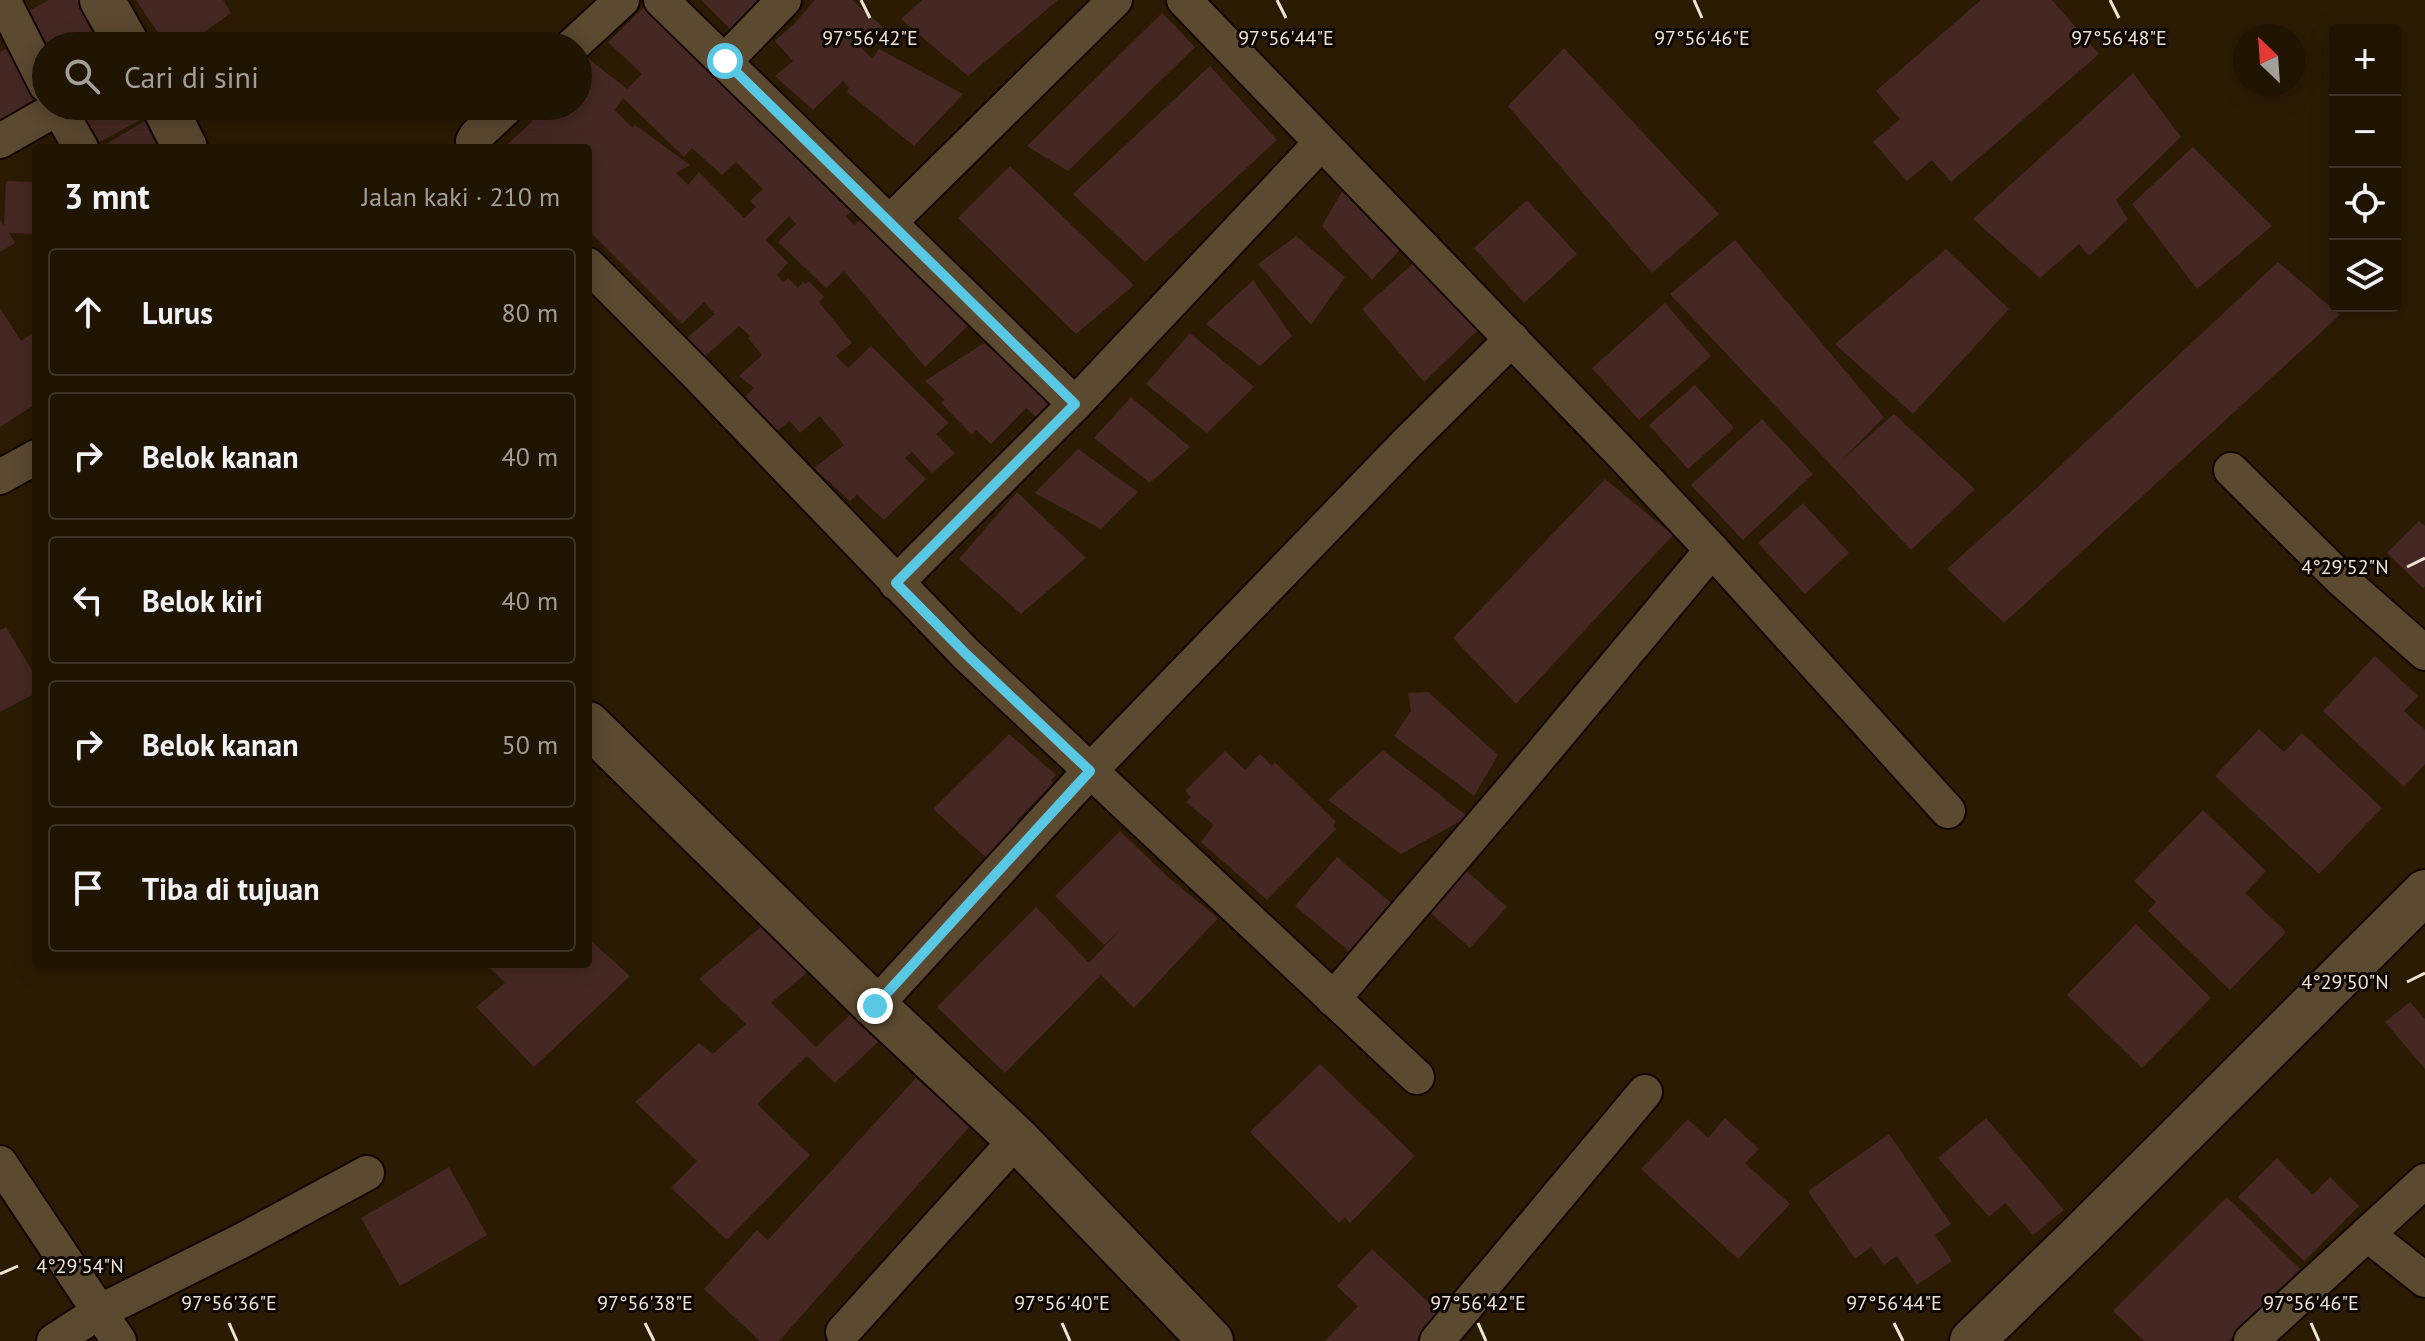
<!DOCTYPE html>
<html lang="id">
<head>
<meta charset="utf-8">
<style>
	body { margin:0; font-family:"PT Sans",sans-serif; background:#281d0c; color:#f1f3f6 }
	.controls { position:absolute; right:24px; top:24px; display:grid; overflow:hidden; border-radius:8px; box-shadow:0 4px 20px #0003 }
	.controls button { width:72px; height:72px; display:grid; place-items:center; padding:0; border:0; border-bottom:2px solid #3d3324; background:#201402; color:#f1f3f6; font:40px sans-serif }
	.compass { position:absolute; left:2233px; top:24px; width:72px; height:72px; border-radius:50%; background:#201402; box-shadow:0 4px 20px #0003; rotate:335deg }
	.stop { position:absolute; width:24px; height:24px; margin:-18px; border:6px solid #59c8e5; border-radius:50%; background:#fff }
	.stop.end { background:#59c8e5; border-color:#fff; box-shadow:0 2px 8px #0008 }
	.list { margin:0; padding:0; list-style:none }
	h2 { display:flex; justify-content:space-between; align-items:center; height:104px; margin:0; padding:0 32px; font-size:34px }
	h2 small { font-size:26px; font-weight:400; color:#a29e99 }
	.list li { display:grid; grid-template-columns:52px 1fr auto; gap:24px; align-items:center; box-sizing:border-box; height:128px; margin:0 16px 16px; padding:0 16px; border:2px solid #3d3324; border-radius:8px }
	.list b { display:block; font-size:30px; white-space:nowrap }
	.list em { font-size:26px; font-style:normal; color:#a29e99 }
	.icon { flex:none; width:44px; height:44px; fill:none; stroke:currentColor; stroke-width:2; stroke-linecap:round; stroke-linejoin:round }
	.map { position:relative; flex:none; width:2425px; height:1341px; overflow:hidden }
	.search { position:absolute; background:#201402; box-shadow:0 4px 20px #0003; left:32px; top:32px; width:560px; height:88px; display:flex; align-items:center; gap:20px; box-sizing:border-box; padding:0 28px; border-radius:44px; color:#a29e99; font-size:30px }
	.panel { position:absolute; background:#201402; box-shadow:0 4px 20px #0003; left:32px; top:144px; width:560px; height:824px; border-radius:8px }
	.map>svg:first-child { display:block }
</style>
</head>
<body>
<div class="map">
<svg width="2425" height="1341" viewBox="0 0 2425 1341">
	<rect width="100%" height="100%" fill="#2b1b03"/>
	<g fill="#452823" fill-rule="evenodd">
		<polygon points="49,0 92,0 116,46 46,46 46,57 23,14"/>
		<polygon points="136,0 223,0 231,13 184,46 167,46"/>
		<polygon points="701,0 770,0 736,35"/>
		<polygon points="815,0 852,0 883,27 857,43 872,59 879,49 963,94 914,146 847,92 849,88 843,81 813,110 775,76 793,61 775,41 795,23"/>
		<polygon points="922,0 1058,0 968,76 901,19"/>
		<polygon points="1981,0 2052,0 2099,54 1951,182 1932,160 1907,181 1873,142 1900,119 1876,91"/>
		<path d="M 643,8 L 676,39 L 677,38 L 761,122 L 857,207 L 846,216 L 854,225 L 864,216 L 974,320 L 925,367 L 844,271 L 826,288 L 778,242 L 796,224 L 789,216 L 766,240 L 788,263 L 777,275 L 783,283 L 788,278 L 798,288 L 803,282 L 805,284 L 809,281 L 824,297 L 819,302 L 852,343 L 836,356 L 848,368 L 871,346 L 949,423 L 936,434 L 955,453 L 932,473 L 912,452 L 905,458 L 926,479 L 884,520 L 857,495 L 850,501 L 814,468 L 844,445 L 820,416 L 800,433 L 790,421 L 774,433 L 742,400 L 754,388 L 739,376 L 762,355 L 748,338 L 750,336 L 739,326 L 699,362 L 681,343 L 715,314 L 704,302 L 682,324 L 588,230 L 588,148 L 503,148 L 533,121 L 521,114 L 530,106 L 578,106 L 578,62 L 585,56 L 627,89 L 642,74 L 608,42 ZM 623,98 L 684,157 L 692,148 L 722,175 L 736,162 L 763,189 L 750,201 L 756,207 L 744,218 L 699,172 L 688,185 L 676,173 L 690,165 L 635,125 L 632,128 L 615,110 Z"/>
		<polygon points="1162,13 1195,47 1068,171 1027,146"/>
		<polygon points="13,45 42,99 0,121 0,52"/>
		<polygon points="1564,48 1719,214 1652,273 1508,106"/>
		<polygon points="1210,66 1277,140 1145,262 1073,194"/>
		<polygon points="2133,73 2181,137 2116,200 2128,219 2089,256 2079,244 2040,278 1973,219"/>
		<polygon points="107,106 152,106 155,112 96,144 83,119"/>
		<polygon points="152,117 170,148 99,148"/>
		<polygon points="2193,147 2272,226 2197,289 2132,204"/>
		<polygon points="1010,166 1134,285 1076,334 958,218"/>
		<polygon points="6,181 36,182 36,234 9,233 15,243 0,252 0,219 4,226"/>
		<polygon points="1344,188 1402,247 1372,280 1322,226"/>
		<polygon points="1527,200 1577,254 1524,303 1474,248"/>
		<polygon points="1296,236 1345,277 1311,325 1258,264"/>
		<polygon points="1735,240 1884,417 1842,460 1894,414 1975,489 1911,550 1670,294"/>
		<polygon points="1946,249 2009,309 1913,414 1835,344"/>
		<polygon points="1415,262 1478,330 1424,382 1362,309"/>
		<polygon points="2278,262 2340,315 2004,623 1947,569 2030,494"/>
		<polygon points="1253,280 1292,336 1260,366 1206,324"/>
		<polygon points="1665,303 1711,356 1639,420 1592,368"/>
		<polygon points="0,308 21,341 36,331 36,404 0,427"/>
		<polygon points="1190,333 1254,387 1207,433 1146,384"/>
		<polygon points="984,343 996,353 1004,346 1066,408 1046,426 1026,408 991,444 976,430 972,435 941,403 945,400 925,381"/>
		<polygon points="1695,385 1734,428 1688,469 1649,425"/>
		<polygon points="1131,397 1190,447 1150,483 1094,438"/>
		<polygon points="1762,419 1813,474 1743,540 1691,485"/>
		<polygon points="1078,449 1138,492 1101,529 1035,493"/>
		<polygon points="1605,479 1673,535 1516,704 1453,638"/>
		<polygon points="1017,492 1086,558 1021,614 959,559"/>
		<polygon points="1803,503 1849,553 1805,594 1758,543"/>
		<polygon points="2419,521 2425,526 2425,586 2423,588 2387,553"/>
		<polygon points="6,627 36,677 36,693 0,712 0,630"/>
		<polygon points="2375,656 2418,696 2404,711 2425,730 2425,764 2404,787 2323,711"/>
		<polygon points="1428,692 1498,755 1474,796 1394,736 1411,711 1408,693"/>
		<polygon points="2259,729 2284,752 2302,733 2382,808 2319,874 2215,776"/>
		<polygon points="1009,734 1056,775 1051,781 1053,783 1017,820 1025,828 991,862 933,809"/>
		<polygon points="1383,750 1468,817 1401,854 1328,800"/>
		<polygon points="1225,751 1245,770 1260,754 1272,766 1275,762 1336,822 1333,826 1336,829 1267,900 1201,842 1214,825 1186,802 1191,797 1185,791"/>
		<polygon points="2203,810 2266,871 2245,893 2286,932 2230,990 2148,911 2156,902 2134,881"/>
		<polygon points="1120,831 1169,878 1218,918 1134,1008 1101,975 1005,1073 937,1007 1036,907 1089,963 1120,930 1104,945 1055,896"/>
		<polygon points="1337,857 1398,909 1357,958 1295,906"/>
		<polygon points="1462,867 1507,907 1470,948 1425,908"/>
		<polygon points="2136,924 2211,998 2142,1068 2067,995"/>
		<polygon points="762,926 808,972 771,1003 816,1047 854,1011 880,1040 835,1083 807,1056 757,1104 810,1155 727,1240 671,1188 697,1161 635,1102 699,1043 713,1054 746,1024 699,979"/>
		<polygon points="588,938 630,976 534,1067 476,1007 505,983 486,964 588,964"/>
		<polygon points="2410,1002 2425,1019 2425,1069 2385,1022"/>
		<polygon points="1320,1064 1415,1156 1350,1223 1345,1217 1339,1223 1250,1132"/>
		<polygon points="916,1078 971,1125 779,1341 760,1341 704,1289 757,1230 768,1240"/>
		<polygon points="1725,1118 1759,1149 1745,1163 1790,1204 1738,1259 1641,1169 1688,1119 1708,1138"/>
		<polygon points="1986,1118 2064,1210 2033,1235 2005,1203 1989,1217 1938,1158"/>
		<polygon points="1889,1134 1951,1224 1935,1235 1952,1261 1917,1285 1897,1256 1884,1265 1871,1247 1855,1259 1808,1191"/>
		<polygon points="2277,1158 2313,1195 2330,1177 2359,1206 2304,1261 2238,1197"/>
		<polygon points="449,1167 487,1235 400,1286 361,1218"/>
		<polygon points="2227,1197 2300,1269 2229,1341 2144,1341 2113,1311"/>
		<polygon points="1372,1249 1445,1318 1423,1341 1325,1341 1358,1306 1337,1286"/>
	</g>
	<g fill="none" stroke-linecap="round" stroke-linejoin="round">
		<g stroke="#130500" stroke-width="38">
			<g id="minor">
				<polyline points="3,0 46,85"/>
				<polyline points="661,0 1075,404"/>
				<polyline points="1184,0 1624,456 1712,550 1948,811"/>
				<polyline points="572,46 622,0"/>
				<polyline points="725,61 784,0"/>
				<polyline points="57,106 81,148"/>
				<polyline points="0,141 58,108"/>
				<polyline points="475,148 473,141 476,136 508,106"/>
				<polyline points="890,222 1115,0"/>
				<polyline points="588,265 697,374 966,654 1417,1077"/>
				<polyline points="2231,470 2341,579 2425,653"/>
				<polyline points="0,477 36,457"/>
				<polyline points="896,583 1075,404 1321,143"/>
				<polyline points="1333,999 1515,786 1712,550"/>
				<polyline points="875,1006 1090,771 1406,444 1512,339"/>
				<polyline points="0,1163 119,1341"/>
				<polyline points="2367,1234 2425,1280"/>
				<polyline points="843,1332 1017,1139"/>
				<polyline points="54,1341 99,1312 243,1240 367,1173"/>
				<polyline points="1437,1341 1645,1092"/>
				<polyline points="2251,1341 2425,1181"/>
			</g>
		</g>
		<g stroke="#130500" stroke-width="48">
			<g id="tertiary">
				<polyline points="102,0 128,46"/>
				<polyline points="164,106 185,148"/>
				<polyline points="588,724 875,1006 1017,1139 1211,1341"/>
				<polyline points="1972,1341 2079,1237 2425,892"/>
			</g>
		</g>
		<use href="#minor" stroke="#5b4930" stroke-width="34"/>
		<use href="#tertiary" stroke="#5b4930" stroke-width="44"/>
	</g>
	<g fill="none" stroke-linecap="round" stroke-linejoin="round">
		<polyline stroke="#59c8e5" stroke-width="10" points="725,61 1075,404 896,583 966,654 1090,771 875,1006"/>
	</g>
	<path fill="none" stroke="#efe4d6" stroke-width="3" d="M 861,0 L 870,18M 1277,0 L 1286,18M 1694,0 L 1702,18M 2110,0 L 2119,18M 2407,567 L 2425,558M 2407,982 L 2425,973M 0,1274 L 18,1266M 229,1323 L 237,1341M 645,1323 L 654,1341M 1062,1323 L 1070,1341M 1478,1323 L 1486,1341M 1894,1323 L 1903,1341M 2311,1323 L 2319,1341"/>
	<g font-size="20" text-anchor="middle" fill="#efe4d6" stroke="#0e0701" stroke-width="6" stroke-linejoin="round" paint-order="stroke">
		<text x="870" y="45">97°56'42"E</text>
		<text x="1286" y="45">97°56'44"E</text>
		<text x="1702" y="45">97°56'46"E</text>
		<text x="2119" y="45">97°56'48"E</text>
		<text x="2345" y="574">4°29'52"N</text>
		<text x="2345" y="989">4°29'50"N</text>
		<text x="80" y="1273">4°29'54"N</text>
		<text x="229" y="1310">97°56'36"E</text>
		<text x="645" y="1310">97°56'38"E</text>
		<text x="1062" y="1310">97°56'40"E</text>
		<text x="1478" y="1310">97°56'42"E</text>
		<text x="1894" y="1310">97°56'44"E</text>
		<text x="2311" y="1310">97°56'46"E</text>
	</g>
</svg>
<div class="controls">
<button>+</button>
<button>−</button>
<button><svg class="icon" aria-label="locate" viewBox="0 0 24 24"><circle cx="12" cy="12" r="6"/><path d="M12 2v4M12 18v4M2 12h4M18 12h4"/></svg></button>
<button><svg class="icon" aria-label="layers" viewBox="0 0 24 24"><path d="M12 4l9 5-9 5-9-5zM3 14l9 5 9-5"/></svg></button>
</div>
<svg class="compass" viewBox="-18 -18 36 36"><path d="M0-13l5 13h-10z" fill="#e53935"/><path d="M0 13l5-13h-10z" fill="#a29e99"/></svg>
<div class="stop" style="left:725px;top:61px"></div>
<div class="stop end" style="left:875px;top:1006px"></div>
<div class="search"><svg class="icon" aria-label="search" viewBox="0 0 24 24"><circle cx="10" cy="10" r="6"/><path d="M15 15l6 6"/></svg>Cari di sini</div>
<section class="panel">
<h2>3 mnt<small>Jalan kaki · 210 m</small></h2>
<ul class="list">
<li><svg class="icon" aria-label="ahead" viewBox="0 0 24 24"><path d="M12 20V5M6 11l6-6 6 6"/></svg><div><b>Lurus</b></div><em>80 m</em></li>
<li><svg class="icon" aria-label="right" viewBox="0 0 24 24"><path d="M7 20v-9h11M14 6l5 5-5 5"/></svg><div><b>Belok kanan</b></div><em>40 m</em></li>
<li><svg class="icon" aria-label="left" viewBox="0 0 24 24"><path d="M17 20v-9H6M10 6l-5 5 5 5"/></svg><div><b>Belok kiri</b></div><em>40 m</em></li>
<li><svg class="icon" aria-label="right" viewBox="0 0 24 24"><path d="M7 20v-9h11M14 6l5 5-5 5"/></svg><div><b>Belok kanan</b></div><em>50 m</em></li>
<li><svg class="icon" aria-label="arrive" viewBox="0 0 24 24"><path d="M6 21V4h12l-3 4 3 4H6"/></svg><div><b>Tiba di tujuan</b></div></li>
</ul>
</section>
</div>
</body>
</html>
